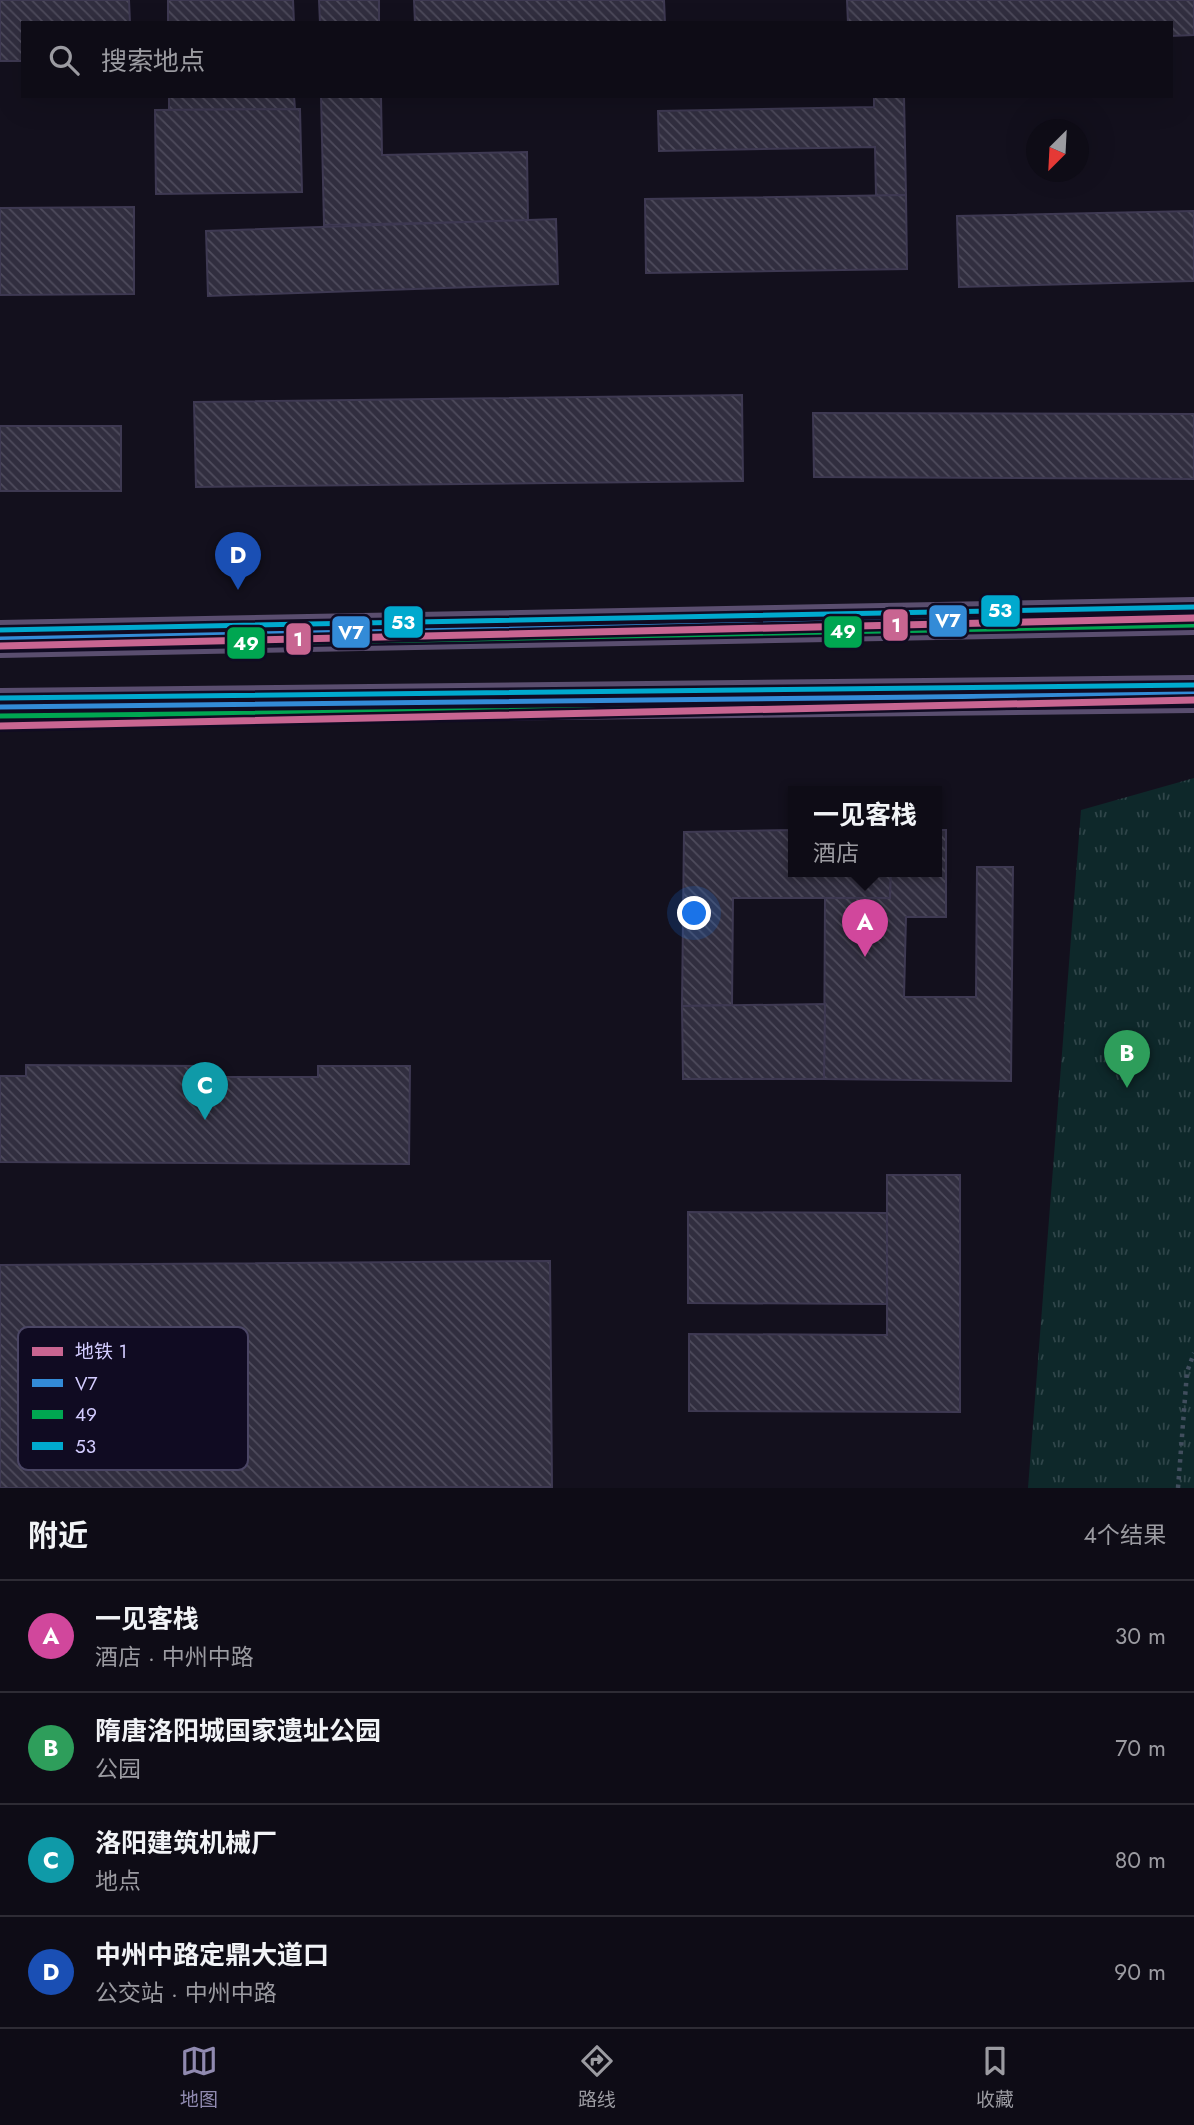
<!DOCTYPE html>
<html lang="zh">
<head>
<meta charset="utf-8">
<style>
	body { margin:0; font-family:Jost,"Noto Sans SC",sans-serif; background:#17151f; color:#f1f3f6 }
	.compass { position:absolute; left:1026px; top:119px; width:63px; height:63px; border-radius:50%; background:#0e0c16; box-shadow:0 7px 28px #0002; rotate:204deg }
	.you { position:absolute; left:695px; top:914px; width:24px; height:24px; margin:-18px; border:5px solid #fff; border-radius:50%; background:#1a73e8; box-shadow:0 0 0 10px #1a73e833 }
	.badge { display:grid; place-items:center; width:46px; height:46px; border-radius:50%; background:#908ab0; color:#fff; font-size:23px; font-weight:700 }
	.pin { position:absolute; translate:-50% -58px; filter:drop-shadow(0 2px 4px #0008) }
	.pin::after { content:''; position:absolute; top:37px; width:24px; height:21px; background:inherit; clip-path:polygon(0 0,100% 0,50% 100%) }
	.popup { position:absolute; left:788px; top:786px; width:154px; height:91px; box-sizing:border-box; display:grid; place-content:center; border-radius:0px; background:#0e0c16; filter:drop-shadow(0 2px 5px #0005); font-size:23px; white-space:nowrap; color:#9b9ba1 }
	.popup b { font-size:26px; color:#f1f3f6 }
	.popup::after { content:''; position:absolute; left:50%; top:100%; margin-left:-14px; border:14px solid transparent; border-top-color:#0e0c16 }
	.list { margin:0; padding:0; list-style:none }
	h2 { display:flex; justify-content:space-between; align-items:center; height:91px; margin:0; padding:0 28px; font-size:30px }
	h2 small { font-size:23px; font-weight:400; color:#9b9ba1 }
	.list li { display:grid; grid-template-columns:46px 1fr auto; gap:21px; align-items:center; box-sizing:border-box; height:112px; padding:0 28px; border-top:2px solid #2e2c35 }
	.list b { display:block; font-size:26px; white-space:nowrap }
	.list p { margin:0; font-size:23px; white-space:nowrap; color:#9b9ba1 }
	.list em { font-size:23px; font-style:normal; color:#9b9ba1 }
	.icon { flex:none; width:38px; height:38px; fill:none; stroke:currentColor; stroke-width:2; stroke-linecap:round; stroke-linejoin:round }
	.map { position:relative; flex:none; width:1194px; height:1488px; overflow:hidden }
	.search { position:absolute; background:#0e0c16; box-shadow:0 7px 28px #0002; left:21px; right:21px; top:21px; height:77px; display:flex; align-items:center; gap:18px; box-sizing:border-box; padding:0 24px; border-radius:0px; color:#9b9ba1; font-size:26px }
	.sheet { height:539px; background:#0e0c16 }
	nav { display:flex; justify-content:space-around; align-items:center; box-sizing:border-box; height:98px; border-top:2px solid #2e2c35; background:#0e0c16; font-size:19px; color:#9b9ba1 }
	nav a { display:grid; justify-items:center; gap:4px }
	nav .on { color:#908ab0 }
	.map>svg:first-child { display:block }
</style>
</head>
<body>
<div class="map">
<svg width="1194" height="1488" viewBox="0 0 1194 1488">
	<defs>
		<pattern id="park-tufts" width="24" height="20" patternUnits="userSpaceOnUse" patternTransform="scale(1.75)"><rect width="24" height="20" fill="#0e282a"/><path d="M3 7l-1-3M5 7V3M7 7l1-3M15 17l-1-3M17 17v-4M19 17l1-3" fill="none" stroke="#30464a"/></pattern>
		<pattern id="building-back-hatch" width="6" height="6" patternUnits="userSpaceOnUse" patternTransform="scale(1.75)"><rect width="6" height="6" fill="#312e3f"/><path d="M-1 5l2 2M0 0l6 6M5-1l2 2" fill="none" stroke="#4e4b5c"/></pattern>
	</defs>
	<rect width="100%" height="100%" fill="#13101d"/>
	<polygon fill="url(#park-tufts)" points="1194,778 1194,1488 1028,1488 1081,810"/>
	<g fill="url(#building-back-hatch)" stroke="#3e3952" stroke-width="2">
		<polygon points="0,0 129,0 130,23 23,23 23,61 0,61"/>
		<polygon points="168,0 293,0 294,23 168,23"/>
		<polygon points="319,0 379,0 379,23 320,23"/>
		<polygon points="414,0 664,0 665,23 415,23"/>
		<polygon points="847,0 1194,0 1194,35 1171,36 1171,23 848,23"/>
		<polygon points="169,96 294,96 295,109 169,110"/>
		<polygon points="321,96 381,96 382,155 527,152 528,221 324,225"/>
		<polygon points="874,96 904,96 906,195 876,196 875,147 659,151 658,111 874,107"/>
		<polygon points="300,109 302,192 156,194 155,110"/>
		<polygon points="906,195 907,269 646,273 645,199"/>
		<polygon points="134,207 134,294 0,295 0,208"/>
		<polygon points="1194,211 1194,281 959,287 957,216"/>
		<polygon points="556,219 558,284 208,296 206,231"/>
		<polygon points="742,395 743,481 196,487 194,402"/>
		<polygon points="813,413 1194,414 1194,479 814,477"/>
		<rect x="0" y="426" width="121" height="65"/>
		<polygon points="793,830 793,871 891,871 890,898 733,898 732,1005 682,1006 684,832"/>
		<polygon points="937,830 946,830 946,917 906,917 904,997 976,997 977,867 1013,867 1011,1081 824,1079 825,898 890,898 891,871 937,871"/>
		<polygon points="825,1004 824,1079 683,1079 682,1006"/>
		<polygon points="26,1065 206,1066 207,1077 318,1077 318,1066 410,1066 409,1164 0,1162 0,1076 26,1076"/>
		<polygon points="887,1175 960,1175 960,1412 689,1411 689,1334 887,1335"/>
		<polygon points="688,1212 887,1213 887,1304 688,1303"/>
		<polygon points="550,1261 552,1487 0,1488 0,1265"/>
	</g>
	<g fill="none" stroke-linecap="round" stroke-linejoin="round">
		<polyline stroke="#414e5e" stroke-width="4.5" stroke-dasharray="3.5 5" stroke-linecap="butt" points="1178,1488 1187,1372 1194,1353"/>
		<g stroke="#5a4e6f" stroke-width="38">
			<polyline points="0,639 1194,616"/>
			<polyline points="0,707 1194,694"/>
		</g>
		<g stroke="#100b22" stroke-width="10">
			<g id="bus-1">
				<polyline points="0,639 1194,616"/>
				<polyline points="0,707 1194,694"/>
			</g>
		</g>
		<g stroke="#100b22" stroke-width="10">
			<g id="bus-2">
				<polyline points="0,648 1194,625"/>
				<polyline points="0,716 1194,703"/>
			</g>
		</g>
		<g stroke="#100b22" stroke-width="10">
			<g id="bus-3">
				<polyline points="0,630 1194,607"/>
				<polyline points="0,698 1194,685"/>
			</g>
		</g>
		<use href="#bus-1" stroke="#338bd7" stroke-width="5"/>
		<use href="#bus-2" stroke="#00a651" stroke-width="5"/>
		<use href="#bus-3" stroke="#00a9ce" stroke-width="5"/>
		<g stroke="#100b22" stroke-width="12">
			<g id="metro-1">
				<polyline points="0,646 1194,618"/>
				<polyline points="0,726 1194,700"/>
			</g>
		</g>
		<use href="#metro-1" stroke="#c86591" stroke-width="7"/>
	</g>
	<rect x="18" y="1327" width="230" height="143" rx="10" fill="#100b22" stroke="#4a4564" stroke-width="2"/>
	<rect x="32" y="1347" width="31" height="9" fill="#c86591"/>
	<rect x="32" y="1379" width="31" height="8" fill="#338bd7"/>
	<rect x="32" y="1410" width="31" height="9" fill="#00a651"/>
	<rect x="32" y="1442" width="31" height="8" fill="#00a9ce"/>
	<g font-size="19" fill="#d3ccff">
		<text x="75" y="1358">地铁 1</text>
		<text x="75" y="1390">V7</text>
		<text x="75" y="1421">49</text>
		<text x="75" y="1453">53</text>
	</g>
	<g stroke="#100b22" stroke-width="2.5">
		<rect x="980" y="594" width="41" height="34" rx="7" fill="#00a9ce"/>
		<rect x="928" y="604" width="40" height="34" rx="7" fill="#338bd7"/>
		<rect x="383" y="605" width="41" height="34" rx="7" fill="#00a9ce"/>
		<rect x="882" y="608" width="27" height="34" rx="7" fill="#c86591"/>
		<rect x="823" y="615" width="40" height="34" rx="7" fill="#00a651"/>
		<rect x="331" y="615" width="40" height="34" rx="7" fill="#338bd7"/>
		<rect x="285" y="622" width="27" height="34" rx="7" fill="#c86591"/>
		<rect x="226" y="626" width="40" height="34" rx="7" fill="#00a651"/>
	</g>
	<g font-size="19" text-anchor="middle" font-weight="bold" fill="#fff">
		<text x="1000" y="617">53</text>
		<text x="948" y="627">V7</text>
		<text x="403" y="629">53</text>
		<text x="896" y="632">1</text>
		<text x="843" y="638">49</text>
		<text x="351" y="639">V7</text>
		<text x="298" y="646">1</text>
		<text x="246" y="650">49</text>
	</g>
</svg>
<svg class="compass" viewBox="-18 -18 36 36"><path d="M0-13l5 13h-10z" fill="#e53935"/><path d="M0 13l5-13h-10z" fill="#9b9ba1"/></svg>
<div class="you"></div>
<div class="pin badge" style="left:865px;top:957px;background:#d1479c">A</div>
<div class="popup"><b>一见客栈</b>酒店</div>
<div class="pin badge" style="left:1127px;top:1088px;background:#2e9e5b">B</div>
<div class="pin badge" style="left:205px;top:1120px;background:#0f9aa8">C</div>
<div class="pin badge" style="left:238px;top:590px;background:#1a4fb4">D</div>
<div class="search"><svg class="icon" aria-label="search" viewBox="0 0 24 24"><circle cx="10" cy="10" r="6"/><path d="M15 15l6 6"/></svg>搜索地点</div>
</div>
<section class="sheet">
<h2>附近<small>4个结果</small></h2>
<ul class="list">
<li><span class="badge" style="background:#d1479c">A</span><div><b>一见客栈</b><p>酒店 · 中州中路</p></div><em>30 m</em></li>
<li><span class="badge" style="background:#2e9e5b">B</span><div><b>隋唐洛阳城国家遗址公园</b><p>公园</p></div><em>70 m</em></li>
<li><span class="badge" style="background:#0f9aa8">C</span><div><b>洛阳建筑机械厂</b><p>地点</p></div><em>80 m</em></li>
<li><span class="badge" style="background:#1a4fb4">D</span><div><b>中州中路定鼎大道口</b><p>公交站 · 中州中路</p></div><em>90 m</em></li>
</ul>
</section>
<nav>
<a class="on"><svg class="icon" aria-label="map" viewBox="0 0 24 24"><path d="M3 6l6-2 6 2 6-2v14l-6 2-6-2-6 2zM9 4v14M15 6v14"/></svg>地图</a>
<a><svg class="icon" aria-label="directions" viewBox="0 0 24 24"><path d="M12 3l9 9-9 9-9-9zM9 14v-3h6M13 9l2 2-2 2"/></svg>路线</a>
<a><svg class="icon" aria-label="saved" viewBox="0 0 24 24"><path d="M7 4h10v16l-5-4-5 4z"/></svg>收藏</a>
</nav>
</body>
</html>
